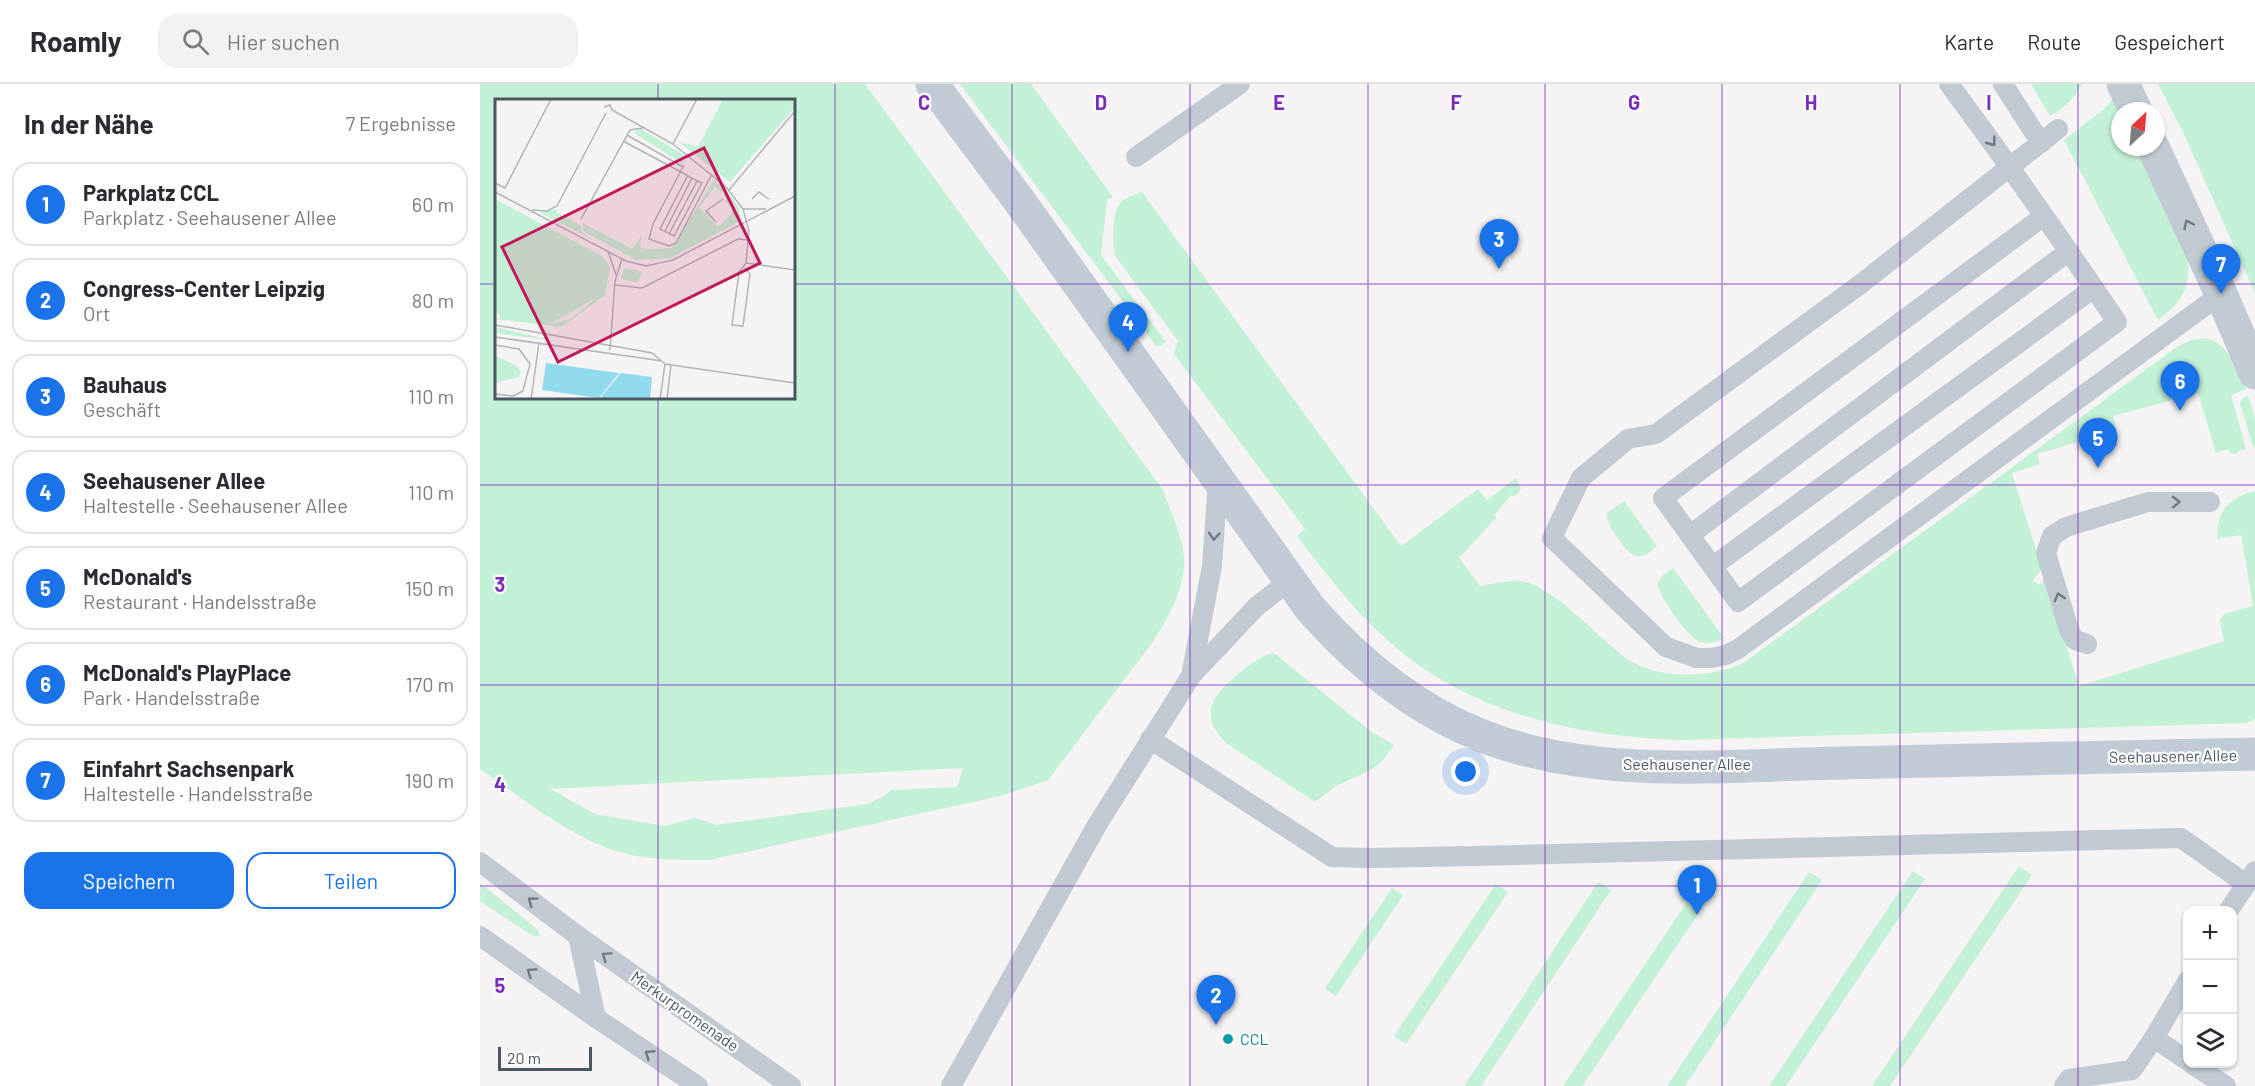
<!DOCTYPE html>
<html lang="de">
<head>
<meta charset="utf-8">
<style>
	body { margin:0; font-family:Barlow,sans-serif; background:#f2f2f3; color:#2b2b33 }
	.controls { position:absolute; right:18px; bottom:18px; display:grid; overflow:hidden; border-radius:12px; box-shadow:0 2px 4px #0004 }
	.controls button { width:54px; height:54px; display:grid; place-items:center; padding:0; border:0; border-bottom:2px solid #e1e1e2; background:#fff; color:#2b2b33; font:30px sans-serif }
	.compass { position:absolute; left:1631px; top:18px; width:54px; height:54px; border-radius:50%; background:#fff; box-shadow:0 2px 4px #0004; rotate:26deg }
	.scale { position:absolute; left:18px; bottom:15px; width:94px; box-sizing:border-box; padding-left:6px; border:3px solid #4a5661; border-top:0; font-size:16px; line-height:21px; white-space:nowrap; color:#4a5661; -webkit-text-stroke:4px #fff; paint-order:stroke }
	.you { position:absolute; left:986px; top:688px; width:21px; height:21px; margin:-15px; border:4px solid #fff; border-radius:50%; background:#1a73e8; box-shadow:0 0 0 9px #1a73e833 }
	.badge { display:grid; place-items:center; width:39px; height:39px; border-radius:50%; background:#1a73e8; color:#fff; font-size:20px; font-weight:700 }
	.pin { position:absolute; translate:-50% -50px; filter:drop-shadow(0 2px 3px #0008) }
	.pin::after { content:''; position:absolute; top:32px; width:21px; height:18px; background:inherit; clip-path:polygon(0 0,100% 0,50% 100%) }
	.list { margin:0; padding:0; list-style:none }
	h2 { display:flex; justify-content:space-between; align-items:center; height:78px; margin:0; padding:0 24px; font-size:26px }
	h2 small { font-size:20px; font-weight:400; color:#7c7c81 }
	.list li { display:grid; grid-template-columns:39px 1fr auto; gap:18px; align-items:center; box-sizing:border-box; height:84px; margin:0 12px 12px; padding:0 12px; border:2px solid #e1e1e2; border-radius:18px }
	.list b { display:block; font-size:22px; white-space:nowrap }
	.list p { margin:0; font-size:20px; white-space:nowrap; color:#7c7c81 }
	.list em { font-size:20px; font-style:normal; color:#7c7c81 }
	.actions { display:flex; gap:12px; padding:18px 24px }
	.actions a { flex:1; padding:14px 0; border:2px solid #1a73e8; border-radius:18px; text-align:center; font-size:21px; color:#1a73e8 }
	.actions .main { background:#1a73e8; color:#fff }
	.icon { flex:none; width:33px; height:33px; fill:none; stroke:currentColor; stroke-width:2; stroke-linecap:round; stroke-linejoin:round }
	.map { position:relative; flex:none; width:1775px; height:1002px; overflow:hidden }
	header { display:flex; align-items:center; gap:36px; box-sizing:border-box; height:84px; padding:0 30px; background:#fff; border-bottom:2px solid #e1e1e2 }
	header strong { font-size:28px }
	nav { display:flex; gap:33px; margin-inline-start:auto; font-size:21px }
	.search { width:420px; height:54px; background:#f2f2f3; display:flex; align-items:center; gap:15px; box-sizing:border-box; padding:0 21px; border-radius:18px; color:#7c7c81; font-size:22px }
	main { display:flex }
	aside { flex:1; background:#fff }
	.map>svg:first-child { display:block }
</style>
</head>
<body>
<header>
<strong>Roamly</strong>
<div class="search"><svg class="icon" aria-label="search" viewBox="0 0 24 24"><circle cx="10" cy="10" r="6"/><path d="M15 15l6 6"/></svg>Hier suchen</div>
<nav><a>Karte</a><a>Route</a><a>Gespeichert</a></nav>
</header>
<main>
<aside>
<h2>In der Nähe<small>7 Ergebnisse</small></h2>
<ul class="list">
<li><span class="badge">1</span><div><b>Parkplatz CCL</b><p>Parkplatz · Seehausener Allee</p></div><em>60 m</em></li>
<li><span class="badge">2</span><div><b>Congress-Center Leipzig</b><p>Ort</p></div><em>80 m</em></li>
<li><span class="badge">3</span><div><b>Bauhaus</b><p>Geschäft</p></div><em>110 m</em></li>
<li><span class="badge">4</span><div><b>Seehausener Allee</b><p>Haltestelle · Seehausener Allee</p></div><em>110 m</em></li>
<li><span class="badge">5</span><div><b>McDonald's</b><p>Restaurant · Handelsstraße</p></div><em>150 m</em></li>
<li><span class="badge">6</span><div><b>McDonald's PlayPlace</b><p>Park · Handelsstraße</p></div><em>170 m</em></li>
<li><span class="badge">7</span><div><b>Einfahrt Sachsenpark</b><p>Haltestelle · Handelsstraße</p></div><em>190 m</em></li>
</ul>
<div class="actions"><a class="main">Speichern</a><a>Teilen</a></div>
</aside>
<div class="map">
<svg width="1775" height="1002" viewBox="0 0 1775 1002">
	<rect width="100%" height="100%" fill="#f5f3f3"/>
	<g fill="#c3f1d5" fill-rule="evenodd">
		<path d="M 0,0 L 385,0 L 683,406 C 689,425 703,453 704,473 C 705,505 689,533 672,559 L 568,696 L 520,712 L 229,776 C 204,776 180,776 156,772 C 98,761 47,717 0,685 ZM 16,16 L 314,16 L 314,314 L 16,314 ZM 483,684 L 477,703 L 411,706 L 404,712 L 387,720 L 236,741 L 215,734 L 185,742 L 115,730 L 70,705 Z"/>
		<polygon points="480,0 551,0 633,113 627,116 621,171 686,258 677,263"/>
		<path d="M 1551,0 L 1602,0 C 1594,15 1584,24 1570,32 Z"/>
		<polygon points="1678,0 1775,0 1775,209 1703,48"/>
		<path d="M 1634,14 L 1640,28 L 1640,63 L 1656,63 L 1708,173 C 1710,203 1703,218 1678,236 L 1584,56 L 1623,26 Z"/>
		<path d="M 662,108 L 921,462 L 998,405 L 1007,416 L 1036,394 L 1041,405 L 1035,413 L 1031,411 L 1014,432 L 1016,434 L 979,474 L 1000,502 C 1013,500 1027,496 1041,497 C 1072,501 1120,555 1148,576 C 1185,596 1224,594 1262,580 L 1697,263 C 1739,238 1752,273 1766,305 L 1751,311 L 1766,365 L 1758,367 L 1756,370 L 1750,369 L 1748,365 L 1736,369 L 1718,309 L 1633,332 L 1637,346 L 1557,370 L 1560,380 L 1532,389 L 1562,484 L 1553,497 L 1560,501 L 1565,494 L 1599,602 L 1744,557 L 1740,536 L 1744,530 L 1773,522 L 1761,451 L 1737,455 C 1737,426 1748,414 1775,407 L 1775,635 L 1767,639 L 1202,656 C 1096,653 983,628 903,552 C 870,522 844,487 817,452 L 825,445 L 694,270 L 698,257 L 636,173 C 632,162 632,136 637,124 C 641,114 653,111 662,108 Z"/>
		<polygon points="1768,312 1775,334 1775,362 1773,363 1760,319 1763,314"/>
		<path d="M 1144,417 L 1177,462 C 1171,467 1165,474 1156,472 C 1146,469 1124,438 1127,429 Z"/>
		<path d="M 1193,484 L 1244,554 C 1237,558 1229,561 1221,558 C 1207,554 1181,514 1177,500 L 1182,492 Z"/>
		<path d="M 794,569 L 889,646 L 914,661 L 902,677 L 891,686 L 856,702 L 835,718 L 746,659 C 718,630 732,612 758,590 C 770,581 779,572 794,569 Z"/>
		<polygon points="1539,782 1552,791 1410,1002 1392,1002"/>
		<polygon points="1433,787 1445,795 1306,1002 1289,1002"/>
		<polygon points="1329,788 1342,796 1205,1002 1187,1002"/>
		<polygon points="1224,793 1237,802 1102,1002 1083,1002"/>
		<polygon points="1118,798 1131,806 1001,1002 986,1002 985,1001"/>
		<polygon points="0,799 57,845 60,852 53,852 0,817"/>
		<polygon points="1016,800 1028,808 926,960 914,952"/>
		<polygon points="912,804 923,811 856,912 845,904"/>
	</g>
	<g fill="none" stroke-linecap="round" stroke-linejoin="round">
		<g stroke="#c1cad2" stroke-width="20">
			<path d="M 1469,0 C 1527,78 1583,158 1637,238 L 1258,518 L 1183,414 L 1564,132"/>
			<polyline points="1523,0 1561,59"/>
			<polyline points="1578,45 1382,199 1176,350 1148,355 1101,394 1072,454 1186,563 1217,574 1231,574 1246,571 1258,565 1741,210"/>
			<polyline points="656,73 760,0"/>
			<polyline points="1210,451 1589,167"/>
			<polyline points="1233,482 1614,204"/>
			<polyline points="1607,560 1595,556 1589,546 1566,469 1572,452 1586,443 1668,418 1730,418"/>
			<polyline points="711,592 732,482 738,396"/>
			<polyline points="670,655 852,773 890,774 995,772 1701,754 1766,800"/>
			<polyline points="0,778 98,852 311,1002"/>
			<polyline points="1749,826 1775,787"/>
			<polyline points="0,852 116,934 218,1002"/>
			<polyline points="98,852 116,934"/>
			<polyline points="1674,954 1708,896"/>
			<polyline points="1712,980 1746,1002"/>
			<polyline points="471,1002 617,741 711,592 776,523 809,497"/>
			<polyline points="1584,1002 1589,995 1652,986 1674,954 1708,977"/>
		</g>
		<g stroke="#c1cad2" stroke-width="33">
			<polyline points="1643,0 1656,27"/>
			<polyline points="1673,63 1741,210 1775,289"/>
		</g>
		<path stroke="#c1cbd6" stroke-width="33" d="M 452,0 L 538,115 L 830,524 C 879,580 935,626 1005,653 C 1117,696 1244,681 1361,679 C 1499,676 1637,673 1775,670"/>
	</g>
	<defs><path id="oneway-chevron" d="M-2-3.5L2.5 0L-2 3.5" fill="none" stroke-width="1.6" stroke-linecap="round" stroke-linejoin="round" transform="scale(1.5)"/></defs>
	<g stroke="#6e7983">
		<use href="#oneway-chevron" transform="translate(1512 58) rotate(53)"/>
		<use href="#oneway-chevron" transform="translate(1708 140) rotate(-115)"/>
		<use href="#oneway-chevron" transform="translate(1696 418) rotate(-1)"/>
		<use href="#oneway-chevron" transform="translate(734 452) rotate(94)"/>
		<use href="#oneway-chevron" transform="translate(1579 513) rotate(-107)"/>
		<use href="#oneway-chevron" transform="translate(52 817) rotate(-143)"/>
		<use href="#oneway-chevron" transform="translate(126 872) rotate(-145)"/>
		<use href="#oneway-chevron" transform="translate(51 888) rotate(-145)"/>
		<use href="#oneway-chevron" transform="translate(169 970) rotate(-146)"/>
	</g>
	<path fill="none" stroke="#7b2cbf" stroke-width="1.5" stroke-opacity="0.55" d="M 178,0 L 178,16M 355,0 L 355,1002M 532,0 L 532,1002M 710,0 L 710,1002M 888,0 L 888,1002M 1065,0 L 1065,1002M 1242,0 L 1242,1002M 1420,0 L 1420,1002M 1598,0 L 1598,1002M 0,200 L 16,200M 314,200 L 1775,200M 178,314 L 178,1002M 0,401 L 1775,401M 0,601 L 1775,601M 0,802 L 1775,802"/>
	<circle fill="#0f9aa8" stroke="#fff" stroke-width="2" cx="748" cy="955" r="6"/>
	<g text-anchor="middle" stroke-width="4.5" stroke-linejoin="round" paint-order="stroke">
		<g font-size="16" fill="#4a5661" stroke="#fff">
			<text transform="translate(1693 672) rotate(-1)" y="6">Seehausener Allee</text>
			<text x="1207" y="686">Seehausener Allee</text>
			<text transform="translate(205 927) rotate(35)" y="6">Merkurpromenade</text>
		</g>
		<g font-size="16" fill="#0d838f" stroke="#fff" text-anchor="start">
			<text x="760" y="961">CCL</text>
		</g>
	</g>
	<g transform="translate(15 15)">
		<rect width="300" height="300" fill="#f5f3f3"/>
		<path d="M 228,0 L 300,0 L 300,8 L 235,83 L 184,43 L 203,48 ZM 144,29 L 189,56 L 188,65 L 139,34 ZM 219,81 L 230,90 L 226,94 L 220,88 L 204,108 L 223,128 L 237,115 L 238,109 L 230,102 L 234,95 L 245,110 L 245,122 L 176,159 L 141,161 L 88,132 L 88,124 L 137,150 L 147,136 L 145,148 L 149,150 L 177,149 ZM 0,100 L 107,157 L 115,168 L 110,196 L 67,228 L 0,220 L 7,219 L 0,213 ZM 100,200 L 75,220 L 55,225 L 99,200 ZM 62,110 L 61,113 L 85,126 L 87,133 L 99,141 L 44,113 ZM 129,169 L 148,173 L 142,184 L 126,180 ZM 0,228 L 60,242 L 61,242 L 0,234 ZM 0,257 L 21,266 L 26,273 L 24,278 L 0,284 Z" fill="#c3f1d5" fill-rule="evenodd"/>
		<path d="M 51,264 L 124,274 L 104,299 L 47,291 ZM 126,274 L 157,278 L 155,300 L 105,299 Z" fill="#90daee"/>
		<path fill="none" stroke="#b1b4b9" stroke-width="1.5" d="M 109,8 L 115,6 L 117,11 L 178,45 L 231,88 L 248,110 L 254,132 L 251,164M 132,36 L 188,68M 128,42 L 186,73 L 202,82 L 207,84 L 179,137 L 165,130 L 193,76M 178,45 L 202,0M 189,66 L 158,125 L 154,140 L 174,147 L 181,144 L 217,75M 0,84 L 10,89 L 56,0M 234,91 L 300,12M 0,93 L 131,162 L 151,167 L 178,161 L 300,97M 257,100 L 264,93 L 274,100M 248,110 L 271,110M 37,111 L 52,112 L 62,107 L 111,14M 86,120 L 135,31 L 148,29M 221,123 L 211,112 L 228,100M 170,132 L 197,79M 174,135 L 202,82M 113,152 L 121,176M 250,169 L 255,175 L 248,227 L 237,226 L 244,173 L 251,164 L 300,171M 120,186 L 147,189 L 243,140 L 253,141M 0,226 L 157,254 L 170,265M 0,238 L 167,262M 0,246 L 24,250 L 35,265 L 28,292 L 18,297 L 0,295M 115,251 L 120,182 L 127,160M 170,265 L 300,284M 36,300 L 44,244M 165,300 L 170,265M 172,300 L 176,266"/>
		<path fill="#c2185b" fill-opacity="0.15" stroke="#c2185b" stroke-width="3" d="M 209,49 L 265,164 L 63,263 L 7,148 Z"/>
		<rect width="300" height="300" fill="none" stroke="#4a5661" stroke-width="3"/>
	</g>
	<g font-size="20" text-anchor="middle" font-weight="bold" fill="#7b2cbf" stroke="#fff" stroke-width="4.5" stroke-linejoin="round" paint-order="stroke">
		<text x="444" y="26">C</text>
		<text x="621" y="26">D</text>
		<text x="799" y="26">E</text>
		<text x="976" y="26">F</text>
		<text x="1154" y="26">G</text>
		<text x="1331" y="26">H</text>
		<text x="1509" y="26">I</text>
		<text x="20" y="508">3</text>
		<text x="20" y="708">4</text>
		<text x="20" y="909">5</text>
	</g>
</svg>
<div class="controls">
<button>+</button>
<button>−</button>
<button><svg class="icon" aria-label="layers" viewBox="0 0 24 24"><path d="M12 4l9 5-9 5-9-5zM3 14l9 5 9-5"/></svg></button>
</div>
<svg class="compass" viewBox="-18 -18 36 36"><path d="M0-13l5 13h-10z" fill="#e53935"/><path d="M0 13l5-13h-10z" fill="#7c7c81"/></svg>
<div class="scale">20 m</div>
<div class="you"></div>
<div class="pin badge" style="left:1217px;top:831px">1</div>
<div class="pin badge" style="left:736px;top:941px">2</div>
<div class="pin badge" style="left:1019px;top:185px">3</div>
<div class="pin badge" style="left:648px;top:268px">4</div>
<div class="pin badge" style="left:1618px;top:384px">5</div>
<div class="pin badge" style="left:1700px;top:327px">6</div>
<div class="pin badge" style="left:1741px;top:210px">7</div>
</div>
</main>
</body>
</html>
